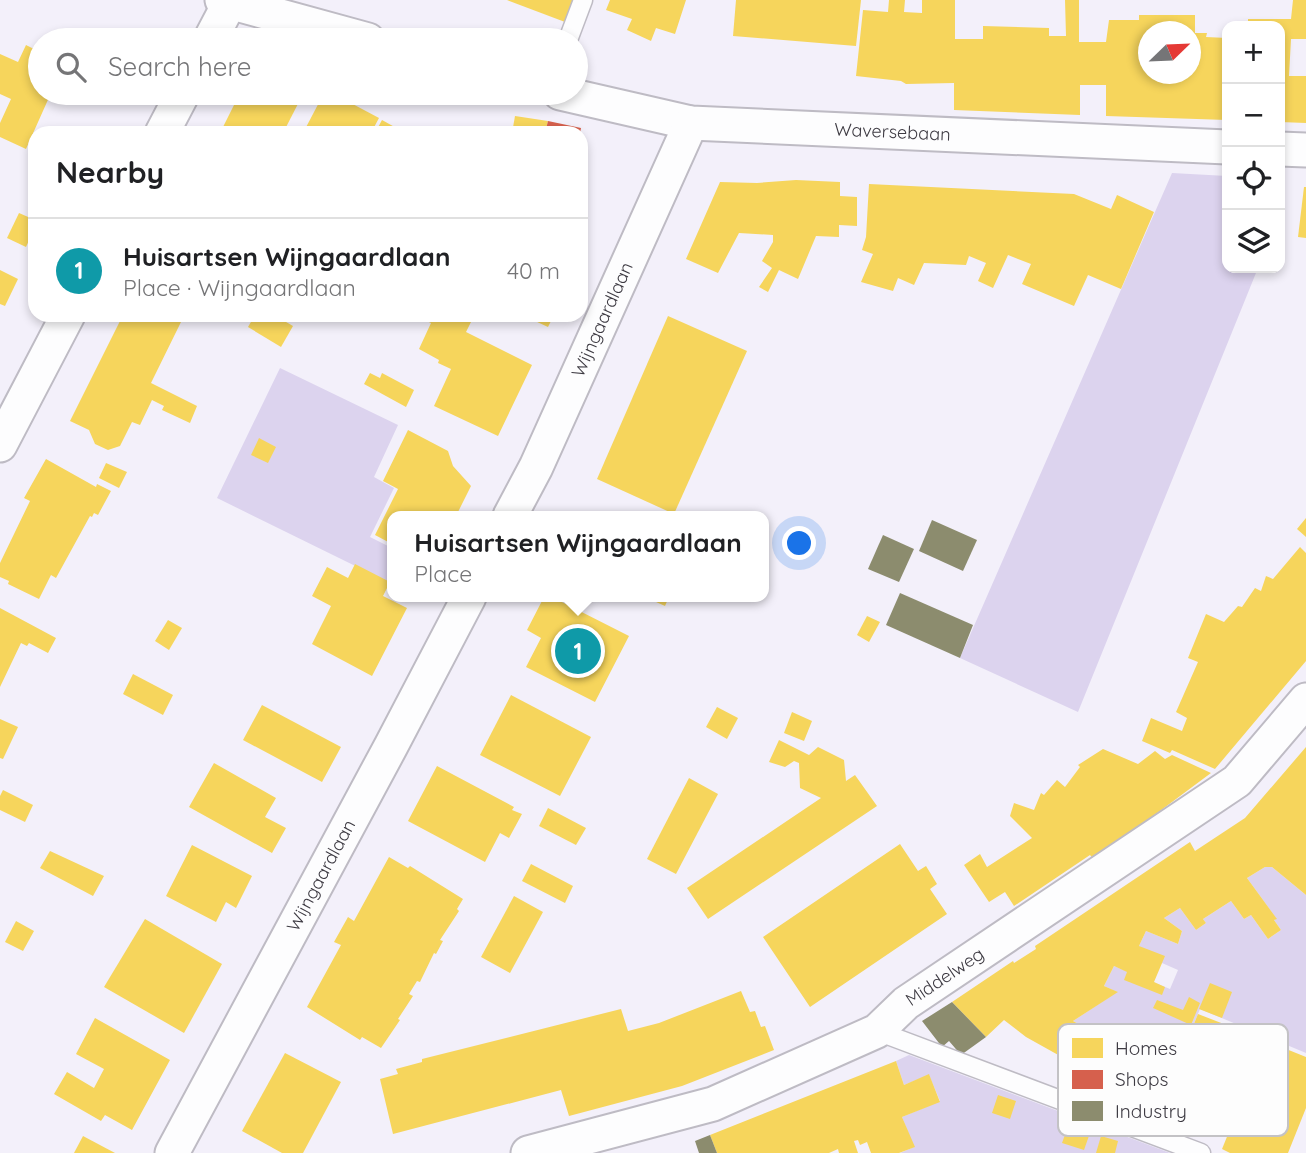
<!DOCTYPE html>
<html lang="en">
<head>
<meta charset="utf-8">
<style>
	body { margin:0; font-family:Quicksand,sans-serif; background:#f6f6f6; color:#202124 }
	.controls { position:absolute; right:21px; top:21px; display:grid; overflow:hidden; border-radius:14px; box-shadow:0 4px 10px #0003 }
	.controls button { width:63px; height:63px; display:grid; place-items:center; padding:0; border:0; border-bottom:2px solid #e0e0e0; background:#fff; color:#202124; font:35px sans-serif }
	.compass { position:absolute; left:1138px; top:21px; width:63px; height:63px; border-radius:50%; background:#fff; box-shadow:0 4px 10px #0003; rotate:67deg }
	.you { position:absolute; left:800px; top:544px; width:24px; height:24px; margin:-18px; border:5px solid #fff; border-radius:50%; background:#1a73e8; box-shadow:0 0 0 10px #1a73e833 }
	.badge { display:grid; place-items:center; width:46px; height:46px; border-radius:50%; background:#2563eb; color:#fff; font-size:23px; font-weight:700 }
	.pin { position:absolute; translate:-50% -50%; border:4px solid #fff; box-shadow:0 2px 7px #0006 }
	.popup { position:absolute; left:387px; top:511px; width:382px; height:91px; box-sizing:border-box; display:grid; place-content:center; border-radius:14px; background:#fff; filter:drop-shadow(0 2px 5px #0005); font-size:23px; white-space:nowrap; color:#757577 }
	.popup b { font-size:26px; color:#202124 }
	.popup::after { content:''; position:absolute; left:50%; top:100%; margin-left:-14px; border:14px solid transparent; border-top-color:#fff }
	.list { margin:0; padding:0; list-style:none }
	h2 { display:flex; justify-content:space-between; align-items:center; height:91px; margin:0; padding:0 28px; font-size:30px }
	h2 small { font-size:23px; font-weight:400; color:#757577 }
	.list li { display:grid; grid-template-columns:46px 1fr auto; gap:21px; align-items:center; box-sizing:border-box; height:105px; padding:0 28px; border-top:2px solid #e0e0e0 }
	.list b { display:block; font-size:26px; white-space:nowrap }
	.list p { margin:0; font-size:23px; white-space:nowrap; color:#757577 }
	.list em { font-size:23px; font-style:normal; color:#757577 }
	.icon { flex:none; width:38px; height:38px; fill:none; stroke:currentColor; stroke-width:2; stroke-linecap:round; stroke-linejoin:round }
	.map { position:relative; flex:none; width:1306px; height:1153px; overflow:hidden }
	.search { position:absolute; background:#fff; box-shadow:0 4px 10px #0003; left:28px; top:28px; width:560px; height:77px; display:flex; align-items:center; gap:18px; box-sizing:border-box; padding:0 24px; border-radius:38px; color:#757577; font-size:26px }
	.panel { position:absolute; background:#fff; box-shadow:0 4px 10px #0003; left:28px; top:126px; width:560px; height:196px; border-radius:21px }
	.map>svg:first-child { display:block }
</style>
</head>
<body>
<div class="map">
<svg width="1306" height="1153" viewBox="0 0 1306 1153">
	<rect width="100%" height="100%" fill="#f3f0fa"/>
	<g fill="#dcd3ee">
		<polygon points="1172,173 1227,176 1227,268 1258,268 1078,712 960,658"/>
		<polygon points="280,368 398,425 374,477 394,488 370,537 392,548 392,584 217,498"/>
		<polygon points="1265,867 1272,867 1306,895 1306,1053 1200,1009 1173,1075 1073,1021 1117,992 1104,986 1114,966 1170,989 1178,970 1162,963 1139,946 1146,931 1178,944 1182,931 1164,918 1180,908 1196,930 1206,923 1203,919 1231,901 1244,919 1251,915 1268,939 1281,930 1274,920 1276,918 1247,878"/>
		<polygon points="909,1055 1170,1153 900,1153 914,1147 902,1117 940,1101 929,1075 904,1085 896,1061"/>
	</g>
	<g fill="#f6d55c" fill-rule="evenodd">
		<polygon points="507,0 573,0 565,22"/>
		<polygon points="610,0 686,0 675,34 656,28 651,41 627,30 632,19 606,10"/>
		<polygon points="736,0 861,0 856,46 733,36"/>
		<path d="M 889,0 L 905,0 L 904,12 L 922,13 L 922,0 L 955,0 L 955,39 L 983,39 L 983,26 L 1049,28 L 1049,36 L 1066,36 L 1065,0 L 1079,0 L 1079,42 L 1106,42 L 1109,20 L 1139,20 L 1139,15 L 1195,15 L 1195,33 L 1207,33 L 1206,37 L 1227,38 L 1227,120 L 1106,116 L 1106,85 L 1080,85 L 1080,115 L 954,110 L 954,83 L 906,84 L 901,81 L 856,76 L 863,10 L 888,12 ZM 1148,32 L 1191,32 L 1191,74 L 1148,74 Z"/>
		<polygon points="1293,0 1306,0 1306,39 1291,39 1289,76 1306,76 1306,123 1280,122 1280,26 1248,26 1248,19 1291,19"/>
		<polygon points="26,45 40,52 40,93 51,93 26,149 0,137 0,123 11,99 0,94 0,54 18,62"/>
		<polygon points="240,93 291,93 301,98 283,133 220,133"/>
		<polygon points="324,93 332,93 379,118 371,133 303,133"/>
		<polygon points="515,116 548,121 545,133 512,133"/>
		<polygon points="382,120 400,130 398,133 375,133"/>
		<polygon points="796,180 840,182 840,196 857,197 857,226 839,225 839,237 816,236 798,279 779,270 768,292 759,287 772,268 762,261 773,242 773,235 739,233 718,273 686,259 720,182 757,183"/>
		<polygon points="869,184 1074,194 1111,209 1117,195 1154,212 1121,289 1088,275 1074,306 1022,284 1031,264 1008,255 993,288 978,281 986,263 969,256 966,265 924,263 914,285 898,278 893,291 861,282 873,254 862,250 866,237"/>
		<polygon points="1304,187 1306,187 1306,238 1298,237"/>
		<polygon points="19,213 35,220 35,227 26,247 7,238"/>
		<polygon points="0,270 18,279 5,306 0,304"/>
		<polygon points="123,315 167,315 181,322 151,383 197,406 190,423 162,410 164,406 152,400 140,425 132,422 120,446 108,450 95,444 89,430 70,421"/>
		<polygon points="255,315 274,315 293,326 281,347 248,327"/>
		<polygon points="413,315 463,315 472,320 466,332 532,365 498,436 434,406 451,369 438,363 439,360 419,349 431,323"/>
		<polygon points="522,315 554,315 548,327"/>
		<polygon points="668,316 747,351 674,514 597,479"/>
		<polygon points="370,373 380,378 382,373 414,390 406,407 364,384"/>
		<polygon points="408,430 448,451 453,466 471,486 456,516 392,516 392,544 375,535 398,489 383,481"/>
		<polygon points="259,438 276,447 268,463 251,455"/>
		<polygon points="46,459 96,487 97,484 111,491 98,515 94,513 92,517 90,516 56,578 51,575 39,599 8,584 9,581 0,577 0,563 30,501 24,498"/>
		<polygon points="106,463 127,472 119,488 99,478"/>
		<polygon points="1306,518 1306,537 1297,529"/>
		<polygon points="1300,547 1306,553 1306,661 1215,769 1172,750 1170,753 1142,741 1151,718 1182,731 1187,718 1176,712 1198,662 1188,658 1206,614 1224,622 1238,606 1242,607 1255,588 1261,591 1266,576 1273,579"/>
		<polygon points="355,564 390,582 383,596 407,608 372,676 312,644 331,606 312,596 327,567 348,578"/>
		<polygon points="544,597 552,597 629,636 595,702 526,667 541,638 527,630"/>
		<polygon points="645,597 669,597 665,606"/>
		<polygon points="0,608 56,638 48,653 29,643 27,646 21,643 0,687"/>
		<polygon points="867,616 880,622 869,642 857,635"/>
		<polygon points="168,620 182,628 169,650 155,641"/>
		<polygon points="133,674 173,695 163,715 123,694"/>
		<polygon points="511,695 591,737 560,796 480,755"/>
		<polygon points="262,705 341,747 322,782 243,740"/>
		<polygon points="717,707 738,718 727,739 706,727"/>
		<polygon points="792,712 812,721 804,741 784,733"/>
		<polygon points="0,719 18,727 3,759 0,758"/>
		<polygon points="779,740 809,755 818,747 844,760 846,781 855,775 877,806 708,919 687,888 821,798 800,788 799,763 794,761 785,767 769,762"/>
		<polygon points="1306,747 1306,895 1272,867 1265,867 1247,878 1277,919 1274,920 1281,930 1268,939 1251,915 1244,919 1231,901 1203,919 1206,923 1196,930 1180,908 1164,918 1182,931 1178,944 1146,931 1139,946 1165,956 1154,982 1165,987 1162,995 1124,980 1127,972 1114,966 1104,986 1118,992 1073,1021 1169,1073 1155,1109 1026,1037 1004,1020 986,1037 952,1002 1013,961 1014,963 1036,949 1035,946 1190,842 1195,851 1245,818"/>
		<polygon points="1103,749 1138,764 1155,751 1165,759 1172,755 1211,773 1094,860 1090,855 1014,906 1005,892 989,902 964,865 980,854 987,867 1032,838 1010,816 1014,803 1034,810 1041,793 1044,795 1057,780 1065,787 1080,767 1078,765"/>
		<polygon points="214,763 276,798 265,817 286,828 272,853 189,807"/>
		<polygon points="437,766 514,807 512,810 522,814 509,838 500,833 485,862 408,821"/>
		<polygon points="689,778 718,794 676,874 647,859"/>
		<polygon points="3,790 33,805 25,822 0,810 0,796"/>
		<polygon points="548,808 586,828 576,845 539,826"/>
		<polygon points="900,844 918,871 926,866 937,884 930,889 947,914 810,1007 763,937"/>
		<polygon points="192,845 252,876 236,908 226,902 216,922 166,896"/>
		<polygon points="50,851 104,876 93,896 40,868"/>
		<polygon points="389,857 408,868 410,866 463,899 457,909 459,911 440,940 443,941 436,954 434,953 420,982 417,981 409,994 413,996 398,1019 400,1020 381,1048 362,1037 360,1040 307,1007 341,945 334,942 348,917 354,921"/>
		<polygon points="531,864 573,886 565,903 522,881"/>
		<polygon points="514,896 543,912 510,973 481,957"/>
		<polygon points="145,919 222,964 184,1033 104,987"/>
		<polygon points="16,921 34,931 23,951 5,942"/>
		<polygon points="1210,983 1232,992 1222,1018 1199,1009"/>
		<polygon points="741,991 750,1012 755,1011 761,1027 765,1026 774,1050 682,1086 569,1116 561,1090 393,1134 380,1079 398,1074 396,1069 422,1062 422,1059 621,1009 628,1031 659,1023"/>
		<polygon points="1189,997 1200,1003 1191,1025 1153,1008 1157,1000 1183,1010"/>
		<polygon points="1198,1014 1229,1026 1186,1134 1154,1122"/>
		<polygon points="95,1018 170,1060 132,1130 105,1115 101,1121 54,1094 67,1072 94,1088 104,1069 76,1054"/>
		<polygon points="1266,1041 1306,1057 1306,1108 1288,1153 1230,1153 1222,1149"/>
		<polygon points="285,1053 341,1082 303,1153 282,1153 242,1131"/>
		<polygon points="896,1061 904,1085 929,1074 940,1102 902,1117 915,1147 899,1153 871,1153 867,1142 860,1145 858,1140 854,1141 858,1153 839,1153 838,1149 829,1153 717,1153 710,1135"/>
		<polygon points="998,1095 1016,1101 1010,1119 992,1113"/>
		<polygon points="1070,1121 1091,1130 1084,1150 1062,1143"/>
		<polygon points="83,1136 115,1153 74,1153"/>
		<polygon points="1101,1136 1118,1141 1115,1153 1096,1153"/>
	</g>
	<polygon fill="#d6604d" points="548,121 581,128 580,133 545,133"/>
	<g fill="#8c8c6e">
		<polygon points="932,520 977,540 963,571 919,551"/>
		<polygon points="883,535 914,549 899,582 868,569"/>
		<polygon points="900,593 973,625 960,658 886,625"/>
		<polygon points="952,1002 986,1037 961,1055 949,1041 942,1047 922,1021"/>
		<polygon points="710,1135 717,1153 699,1153 695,1141"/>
	</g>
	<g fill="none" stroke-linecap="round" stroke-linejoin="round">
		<g stroke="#bebbc4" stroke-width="21">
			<g id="service">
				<polyline points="568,40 583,0"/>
				<polyline points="877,1031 1201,1153"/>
			</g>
		</g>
		<g stroke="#bebbc4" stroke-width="37">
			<g id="minor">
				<polyline points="222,0 368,40"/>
				<polyline points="210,40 230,2"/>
				<path id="s1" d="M 560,93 L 691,123 L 1227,147"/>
				<polyline points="162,133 183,93"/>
				<polyline points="1280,149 1306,150"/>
				<polyline points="0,445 68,315"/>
				<path id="s2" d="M 510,516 L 536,467 L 691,123"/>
				<path id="s3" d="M 172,1153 L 391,746 L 469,597"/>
				<path id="s4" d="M 528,1153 L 713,1104 L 877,1031 L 906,1003 L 1237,781 L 1306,700"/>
			</g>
		</g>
		<use href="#service" stroke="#fdfdfe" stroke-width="18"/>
		<use href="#minor" stroke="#fdfdfe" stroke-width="33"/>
	</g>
	<g text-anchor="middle" stroke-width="7" stroke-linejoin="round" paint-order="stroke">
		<g font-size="18" fill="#3d3a42" stroke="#fdfdfd">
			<text dy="6" stroke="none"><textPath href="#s1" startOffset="336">Waversebaan</textPath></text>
			<text dy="6" stroke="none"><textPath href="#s2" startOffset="217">Wijngaardlaan</textPath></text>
			<text dy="6" stroke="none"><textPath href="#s3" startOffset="315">Wijngaardlaan</textPath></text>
			<text dy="6" stroke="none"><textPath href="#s4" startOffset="458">Middelweg</textPath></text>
		</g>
	</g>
	<rect x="1058" y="1024" width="230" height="112" rx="10" fill="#fdfdfd" stroke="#c3c2c5" stroke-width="2"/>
	<rect x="1072" y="1038" width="31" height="20" fill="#f6d55c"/>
	<rect x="1072" y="1070" width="31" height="19" fill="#d6604d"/>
	<rect x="1072" y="1101" width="31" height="20" fill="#8c8c6e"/>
	<g font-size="19" fill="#3d3a42">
		<text x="1115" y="1055">Homes</text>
		<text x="1115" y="1086">Shops</text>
		<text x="1115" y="1118">Industry</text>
	</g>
</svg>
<div class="controls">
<button>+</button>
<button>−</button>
<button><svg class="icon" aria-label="locate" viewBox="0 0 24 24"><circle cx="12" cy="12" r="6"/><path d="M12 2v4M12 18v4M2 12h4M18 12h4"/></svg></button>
<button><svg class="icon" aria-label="layers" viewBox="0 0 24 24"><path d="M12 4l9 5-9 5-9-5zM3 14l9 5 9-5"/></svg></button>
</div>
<svg class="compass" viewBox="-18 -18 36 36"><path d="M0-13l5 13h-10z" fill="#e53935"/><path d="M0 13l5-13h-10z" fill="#757577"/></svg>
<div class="you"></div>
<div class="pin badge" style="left:578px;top:651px;background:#0f9aa8">1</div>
<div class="popup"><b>Huisartsen Wijngaardlaan</b>Place</div>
<div class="search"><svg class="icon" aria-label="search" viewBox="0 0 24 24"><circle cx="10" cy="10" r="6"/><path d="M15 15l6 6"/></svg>Search here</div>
<section class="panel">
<h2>Nearby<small></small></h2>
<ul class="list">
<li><span class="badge" style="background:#0f9aa8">1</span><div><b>Huisartsen Wijngaardlaan</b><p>Place · Wijngaardlaan</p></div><em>40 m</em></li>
</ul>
</section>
</div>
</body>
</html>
